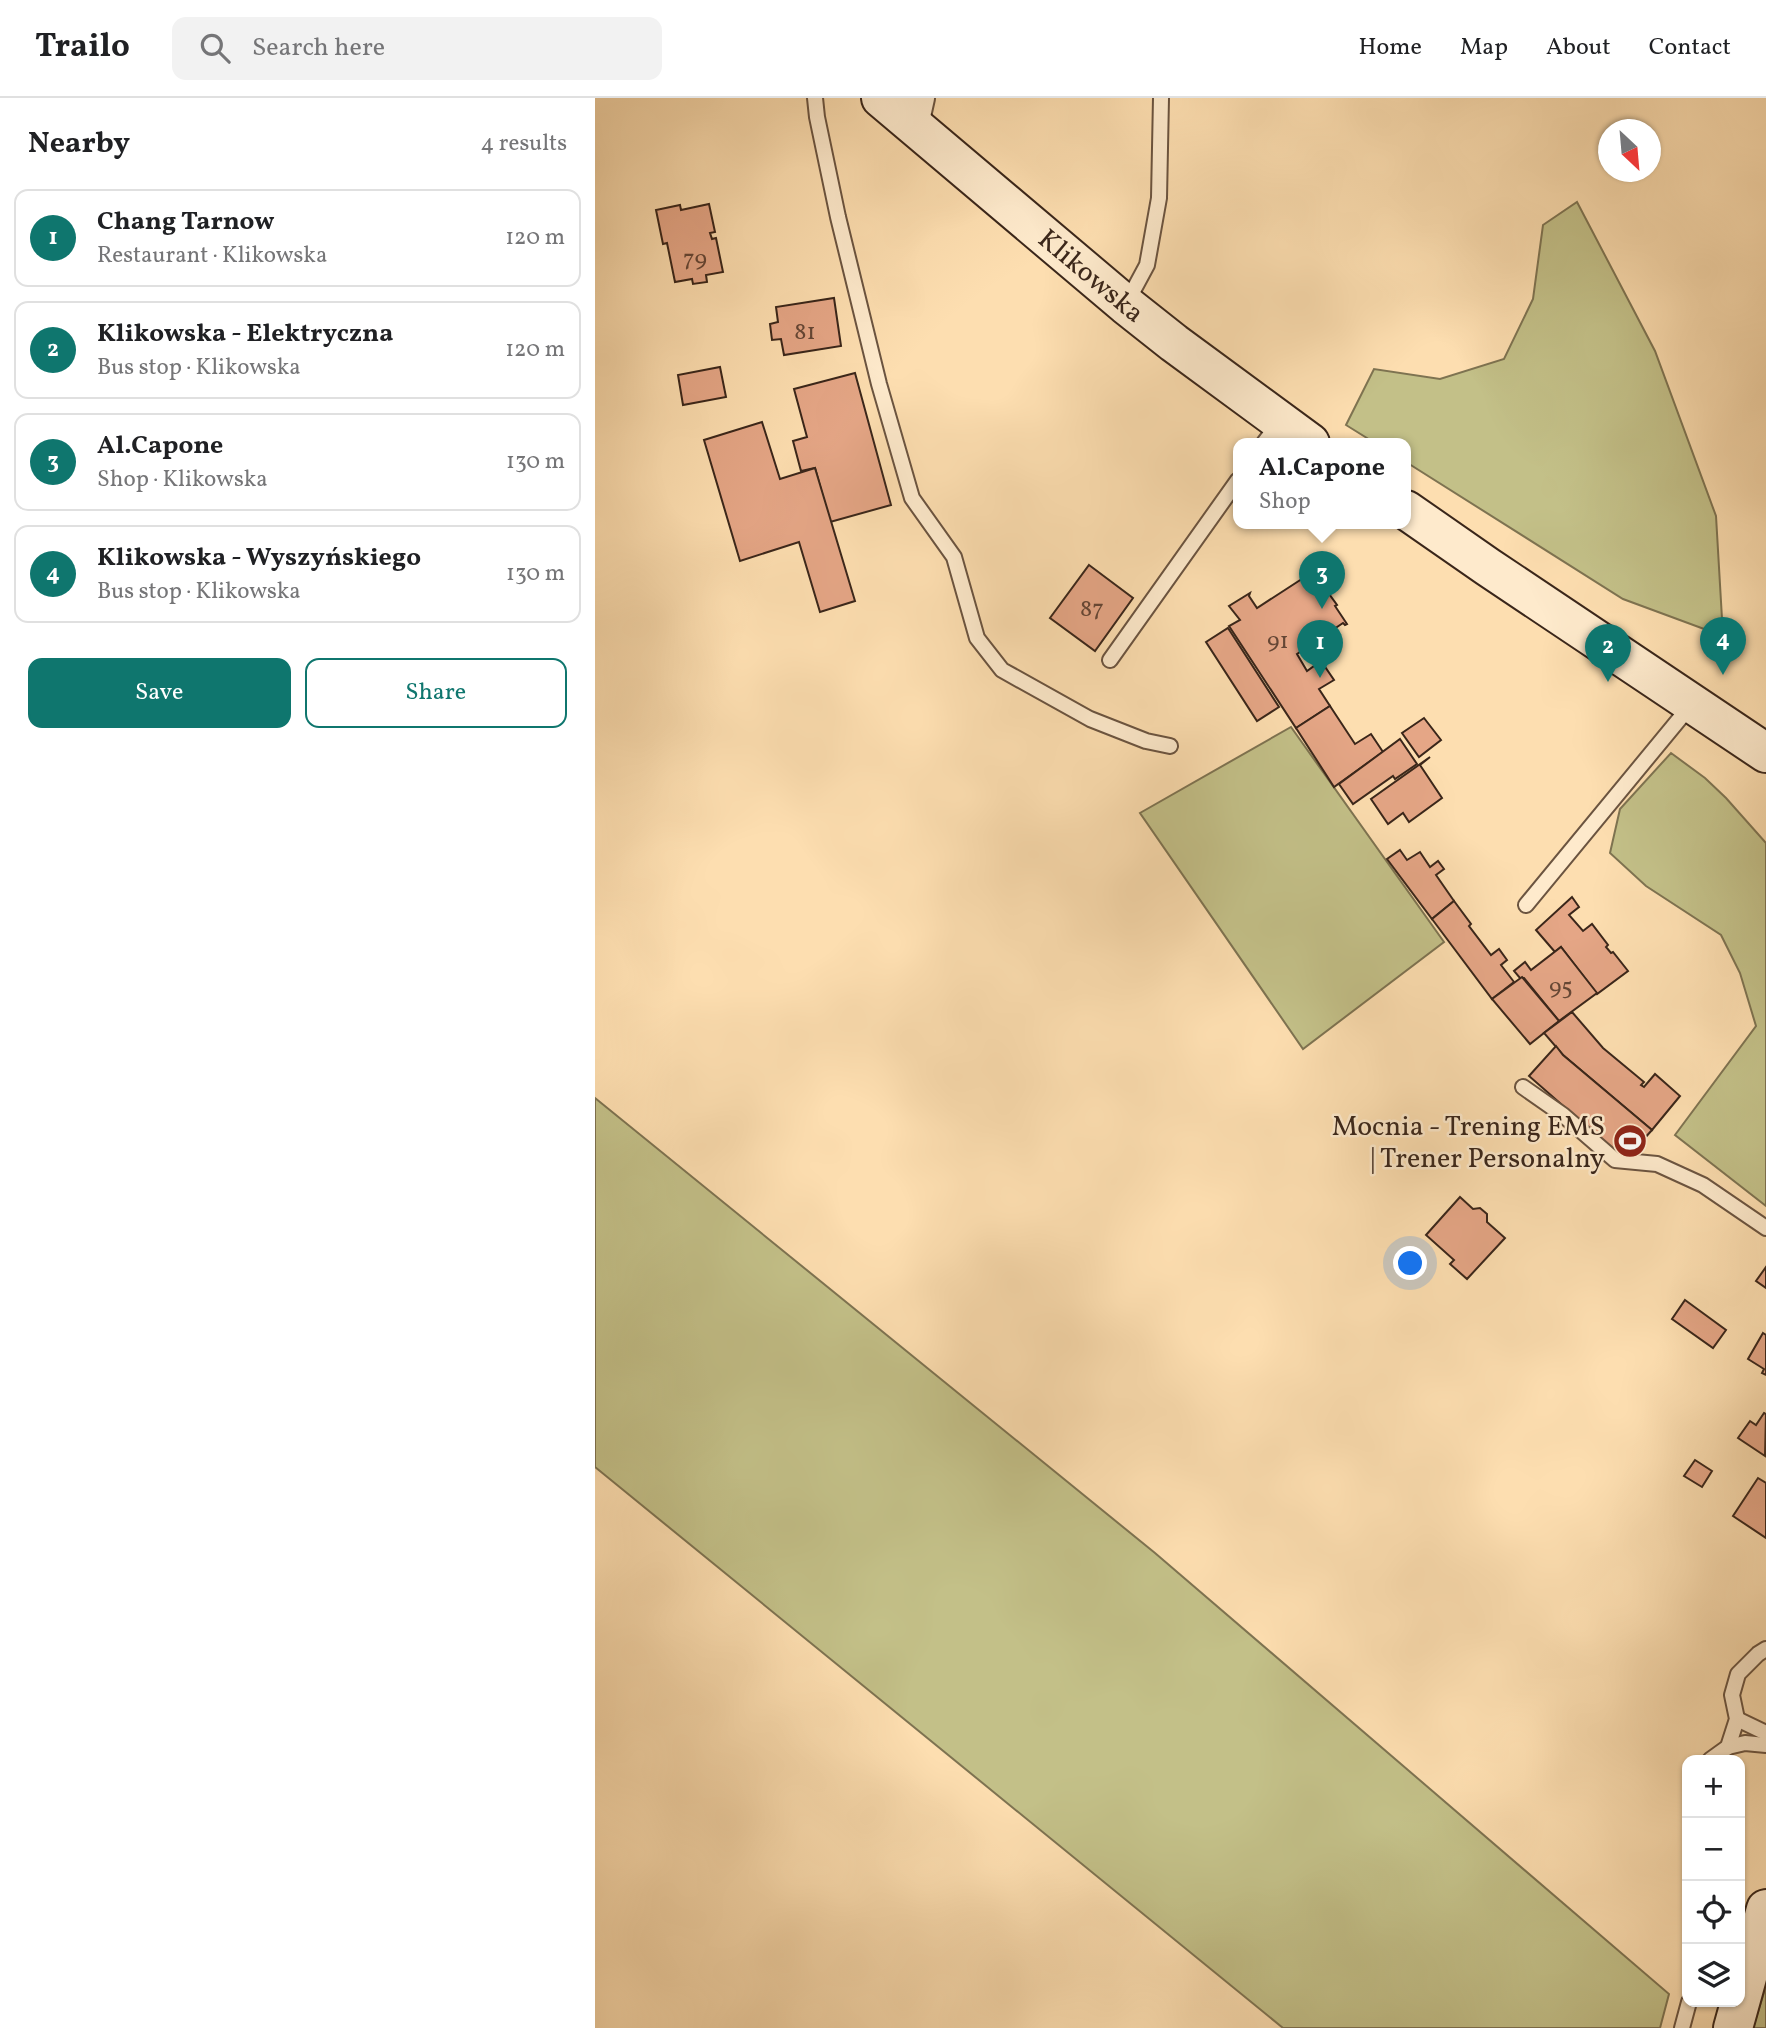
<!DOCTYPE html>
<html lang="en">
<head>
<meta charset="utf-8">
<style>
	body { margin:0; font-family:Vollkorn,serif; background:#f2f2f2; color:#202124 }
	.controls { position:absolute; right:21px; bottom:21px; display:grid; overflow:hidden; border-radius:14px; box-shadow:0 2px 5px #0004 }
	.controls button { width:63px; height:63px; display:grid; place-items:center; padding:0; border:0; border-bottom:2px solid #e0e0e0; background:#fff; color:#202124; font:35px sans-serif }
	.compass { position:absolute; left:1003px; top:21px; width:63px; height:63px; border-radius:50%; background:#fff; box-shadow:0 2px 5px #0004; rotate:154deg }
	.you { position:absolute; left:816px; top:1166px; width:24px; height:24px; margin:-18px; border:5px solid #fff; border-radius:50%; background:#1a73e8; box-shadow:0 0 0 10px #1a73e833 }
	.badge { display:grid; place-items:center; width:46px; height:46px; border-radius:50%; background:#0f766e; color:#fff; font-size:23px; font-weight:700 }
	.pin { position:absolute; translate:-50% -58px; filter:drop-shadow(0 2px 4px #0008) }
	.pin::after { content:''; position:absolute; top:37px; width:24px; height:21px; background:inherit; clip-path:polygon(0 0,100% 0,50% 100%) }
	.popup { position:absolute; left:638px; top:340px; width:178px; height:91px; box-sizing:border-box; display:grid; place-content:center; border-radius:14px; background:#fff; filter:drop-shadow(0 2px 5px #0005); font-size:23px; white-space:nowrap; color:#757577 }
	.popup b { font-size:26px; color:#202124 }
	.popup::after { content:''; position:absolute; left:50%; top:100%; margin-left:-14px; border:14px solid transparent; border-top-color:#fff }
	.list { margin:0; padding:0; list-style:none }
	h2 { display:flex; justify-content:space-between; align-items:center; height:91px; margin:0; padding:0 28px; font-size:30px }
	h2 small { font-size:23px; font-weight:400; color:#757577 }
	.list li { display:grid; grid-template-columns:46px 1fr auto; gap:21px; align-items:center; box-sizing:border-box; height:98px; margin:0 14px 14px; padding:0 14px; border:2px solid #e0e0e0; border-radius:14px }
	.list b { display:block; font-size:26px; white-space:nowrap }
	.list p { margin:0; font-size:23px; white-space:nowrap; color:#757577 }
	.list em { font-size:23px; font-style:normal; color:#757577 }
	.actions { display:flex; gap:14px; padding:21px 28px }
	.actions a { flex:1; padding:16px 0; border:2px solid #0f766e; border-radius:14px; text-align:center; font-size:24px; color:#0f766e }
	.actions .main { background:#0f766e; color:#fff }
	.icon { flex:none; width:38px; height:38px; fill:none; stroke:currentColor; stroke-width:2; stroke-linecap:round; stroke-linejoin:round }
	.map { position:relative; flex:none; width:1171px; height:1930px; overflow:hidden }
	header { display:flex; align-items:center; gap:42px; box-sizing:border-box; height:98px; padding:0 35px; background:#fff; border-bottom:2px solid #e0e0e0 }
	header strong { font-size:33px }
	nav { display:flex; gap:38px; margin-inline-start:auto; font-size:24px }
	.search { width:490px; height:63px; background:#f2f2f2; display:flex; align-items:center; gap:18px; box-sizing:border-box; padding:0 24px; border-radius:14px; color:#757577; font-size:26px }
	main { display:flex }
	aside { flex:1; background:#fff }
	.map>svg:first-child { display:block }
</style>
</head>
<body>
<header>
<strong>Trailo</strong>
<div class="search"><svg class="icon" aria-label="search" viewBox="0 0 24 24"><circle cx="10" cy="10" r="6"/><path d="M15 15l6 6"/></svg>Search here</div>
<nav><a>Home</a><a>Map</a><a>About</a><a>Contact</a></nav>
</header>
<main>
<aside>
<h2>Nearby<small>4 results</small></h2>
<ul class="list">
<li><span class="badge">1</span><div><b>Chang Tarnow</b><p>Restaurant · Klikowska</p></div><em>120 m</em></li>
<li><span class="badge">2</span><div><b>Klikowska - Elektryczna</b><p>Bus stop · Klikowska</p></div><em>120 m</em></li>
<li><span class="badge">3</span><div><b>Al.Capone</b><p>Shop · Klikowska</p></div><em>130 m</em></li>
<li><span class="badge">4</span><div><b>Klikowska - Wyszyńskiego</b><p>Bus stop · Klikowska</p></div><em>130 m</em></li>
</ul>
<div class="actions"><a class="main">Save</a><a>Share</a></div>
</aside>
<div class="map">
<svg width="1171" height="1930" viewBox="0 0 1171 1930">
	<rect width="100%" height="100%" fill="#fddeb0"/>
	<filter id="stains"><feTurbulence type="fractalNoise" baseFrequency=".00286" numOctaves="4"/><feColorMatrix values="0 0 0 0 .2 0 0 0 0 .09 0 0 0 0 .02 0 0 0 .5 -.17"/></filter>
	<radialGradient id="worn" r=".72"><stop offset=".6" stop-color="#630" stop-opacity="0"/><stop offset="1" stop-color="#630" stop-opacity=".3"/></radialGradient>
	<g fill="#c3c088" stroke="#7e7351" stroke-width="2">
		<polygon points="982,104 1060,253 1121,418 1128,538 1028,501 811,364 811,345 780,345 751,327 779,271 845,281 909,261 938,201 948,127"/>
		<polygon points="696,629 849,844 708,951 545,715"/>
		<polygon points="1076,655 1110,680 1131,700 1171,745 1171,1108 1080,1037 1161,928 1145,875 1126,837 1051,788 1015,755 1025,711"/>
		<polygon points="0,1000 560,1455 1074,1896 1065,1930 688,1930 0,1369"/>
		<polygon points="1171,1888 1171,1930 1158,1930"/>
	</g>
	<g fill="#e5a686" stroke="#3a261a" stroke-width="2">
		<polygon points="114,106 120,134 115,135 117,141 121,140 128,174 111,177 112,184 98,186 97,181 80,184 72,145 68,146 61,112 85,107 86,112"/>
		<polygon points="239,200 246,248 189,257 186,241 177,242 175,226 183,224 181,209"/>
		<polygon points="125,269 131,299 88,307 83,277"/>
		<polygon points="260,275 296,407 235,424 220,370 206,373 198,343 212,339 199,291"/>
		<polygon points="167,324 185,381 220,370 260,503 225,514 204,444 145,463 109,342"/>
		<polygon points="494,467 538,500 500,553 455,520"/>
		<polygon points="716,471 742,507 740,508 752,526 750,527 748,525 702,556 712,573 726,563 739,582 724,591 735,608 701,630 634,528 645,522 634,508 655,495 654,498 662,510 716,475 714,472"/>
		<polygon points="633,530 684,609 662,623 611,544"/>
		<polygon points="735,608 760,646 776,636 788,654 739,689 701,630"/>
		<polygon points="829,620 846,642 824,659 807,635"/>
		<polygon points="805,641 822,666 800,681 798,678 758,706 744,686"/>
		<polygon points="835,659 825,667 847,700 814,724 808,715 793,726 776,701"/>
		<polygon points="805,752 812,762 825,754 835,769 843,763 849,771 841,777 859,803 837,821 792,761"/>
		<polygon points="977,799 984,809 974,817 988,833 997,826 1013,847 1011,849 1016,855 1018,854 1033,873 1002,896 966,849 960,854 941,832"/>
		<polygon points="859,803 876,826 874,828 896,857 904,851 912,862 906,867 919,884 897,901 837,821"/>
		<polygon points="966,849 1002,895 964,923 929,880 925,880 919,873 930,864 936,872"/>
		<polygon points="927,879 964,923 935,946 897,901"/>
		<polygon points="977,914 1008,950 1049,984 1046,987 1049,989 1060,976 1085,998 1057,1032 968,957 949,935"/>
		<polygon points="961,948 968,957 1057,1032 1030,1062 934,978"/>
		<polygon points="865,1099 878,1111 885,1110 892,1116 892,1124 910,1140 872,1181 855,1166 859,1162 831,1137"/>
		<polygon points="1171,1169 1171,1190 1161,1183"/>
		<polygon points="1090,1202 1131,1232 1118,1250 1077,1221"/>
		<polygon points="1168,1235 1171,1237 1171,1277 1167,1275 1169,1271 1153,1261"/>
		<polygon points="1169,1315 1171,1316 1170,1358 1143,1340 1155,1323 1161,1327"/>
		<polygon points="1100,1362 1117,1373 1107,1389 1089,1378"/>
		<polygon points="1163,1380 1171,1385 1171,1440 1138,1418"/>
	</g>
	<g fill="none" stroke-linecap="round" stroke-linejoin="round">
		<g stroke="#6b5440" stroke-width="18">
			<g id="lane">
				<polyline points="220,0 222,19 243,119 284,286 317,400 359,459 382,540 407,572 495,621 551,643 575,648"/>
				<polyline points="531,206 552,167 564,100 566,0"/>
				<polyline points="669,345 684,325"/>
				<polyline points="515,562 643,382"/>
				<polyline points="931,807 1096,607"/>
				<polyline points="928,989 968,1017 1020,1062 1062,1066 1108,1087 1171,1130"/>
				<polyline points="1142,1621 1171,1635"/>
				<polyline points="1133,1649 1150,1645 1171,1647"/>
				<polyline points="1115,1662 1133,1649 1142,1621 1137,1597 1143,1576 1163,1556 1171,1551"/>
				<polyline points="1087,1930 1094,1904"/>
			</g>
		</g>
		<g stroke="#6b5440" stroke-width="32">
			<polyline id="street" points="319,27 325,0"/>
		</g>
		<g stroke="#3a261a" stroke-width="42">
			<g id="secondary">
				<polyline points="286,0 531,207 579,245 715,345"/>
				<polyline points="811,412 893,469 1171,655"/>
				<polyline points="1138,1930 1171,1811"/>
			</g>
		</g>
		<use href="#lane" stroke="#feeacc" stroke-width="14"/>
		<use href="#street" stroke="#feeacc" stroke-width="28"/>
		<use href="#secondary" stroke="#feeacc" stroke-width="38"/>
	</g>
	<defs>
		<g id="stadium-disc" transform="scale(1.75)"><circle r="9.5" fill="#8f2418" stroke="#feeacc"/><path d="M0-5a6.5 5 0 1 0 0 10a6.5 5 0 1 0 0-10ZM-3.5-1.8h7v3.6h-7Z" fill="#fff"/></g>
	</defs>
	<g fill-rule="evenodd">
		<use href="#stadium-disc" x="1035" y="1043"/>
	</g>
	<g text-anchor="middle" stroke-width="5" stroke-linejoin="round" paint-order="stroke">
		<g font-size="24" fill="#654635">
			<text x="100" y="168">79</text>
			<text x="210" y="241">81</text>
			<text x="497" y="518">87</text>
			<text x="683" y="550">91</text>
			<text x="966" y="896">95</text>
		</g>
		<g font-size="28" fill="#3a261a" stroke="#feeacc">
			<text transform="translate(497 177) rotate(40)" y="10">Klikowska</text>
		</g>
		<g font-size="28" fill="#3a261a" stroke="#feeacc" text-anchor="end">
			<text x="1010" y="1037">Mocnia - Trening EMS<tspan x="1010" dy="32">| Trener Personalny</tspan></text>
		</g>
	</g>
	<rect width="100%" height="100%" filter="url(#stains)"/>
	<rect width="100%" height="100%" fill="url(#worn)"/>
</svg>
<div class="controls">
<button>+</button>
<button>−</button>
<button><svg class="icon" aria-label="locate" viewBox="0 0 24 24"><circle cx="12" cy="12" r="6"/><path d="M12 2v4M12 18v4M2 12h4M18 12h4"/></svg></button>
<button><svg class="icon" aria-label="layers" viewBox="0 0 24 24"><path d="M12 4l9 5-9 5-9-5zM3 14l9 5 9-5"/></svg></button>
</div>
<svg class="compass" viewBox="-18 -18 36 36"><path d="M0-13l5 13h-10z" fill="#e53935"/><path d="M0 13l5-13h-10z" fill="#757577"/></svg>
<div class="you"></div>
<div class="pin badge" style="left:725px;top:580px">1</div>
<div class="pin badge" style="left:1013px;top:584px">2</div>
<div class="pin badge" style="left:727px;top:511px">3</div>
<div class="popup"><b>Al.Capone</b>Shop</div>
<div class="pin badge" style="left:1128px;top:577px">4</div>
</div>
</main>
</body>
</html>
